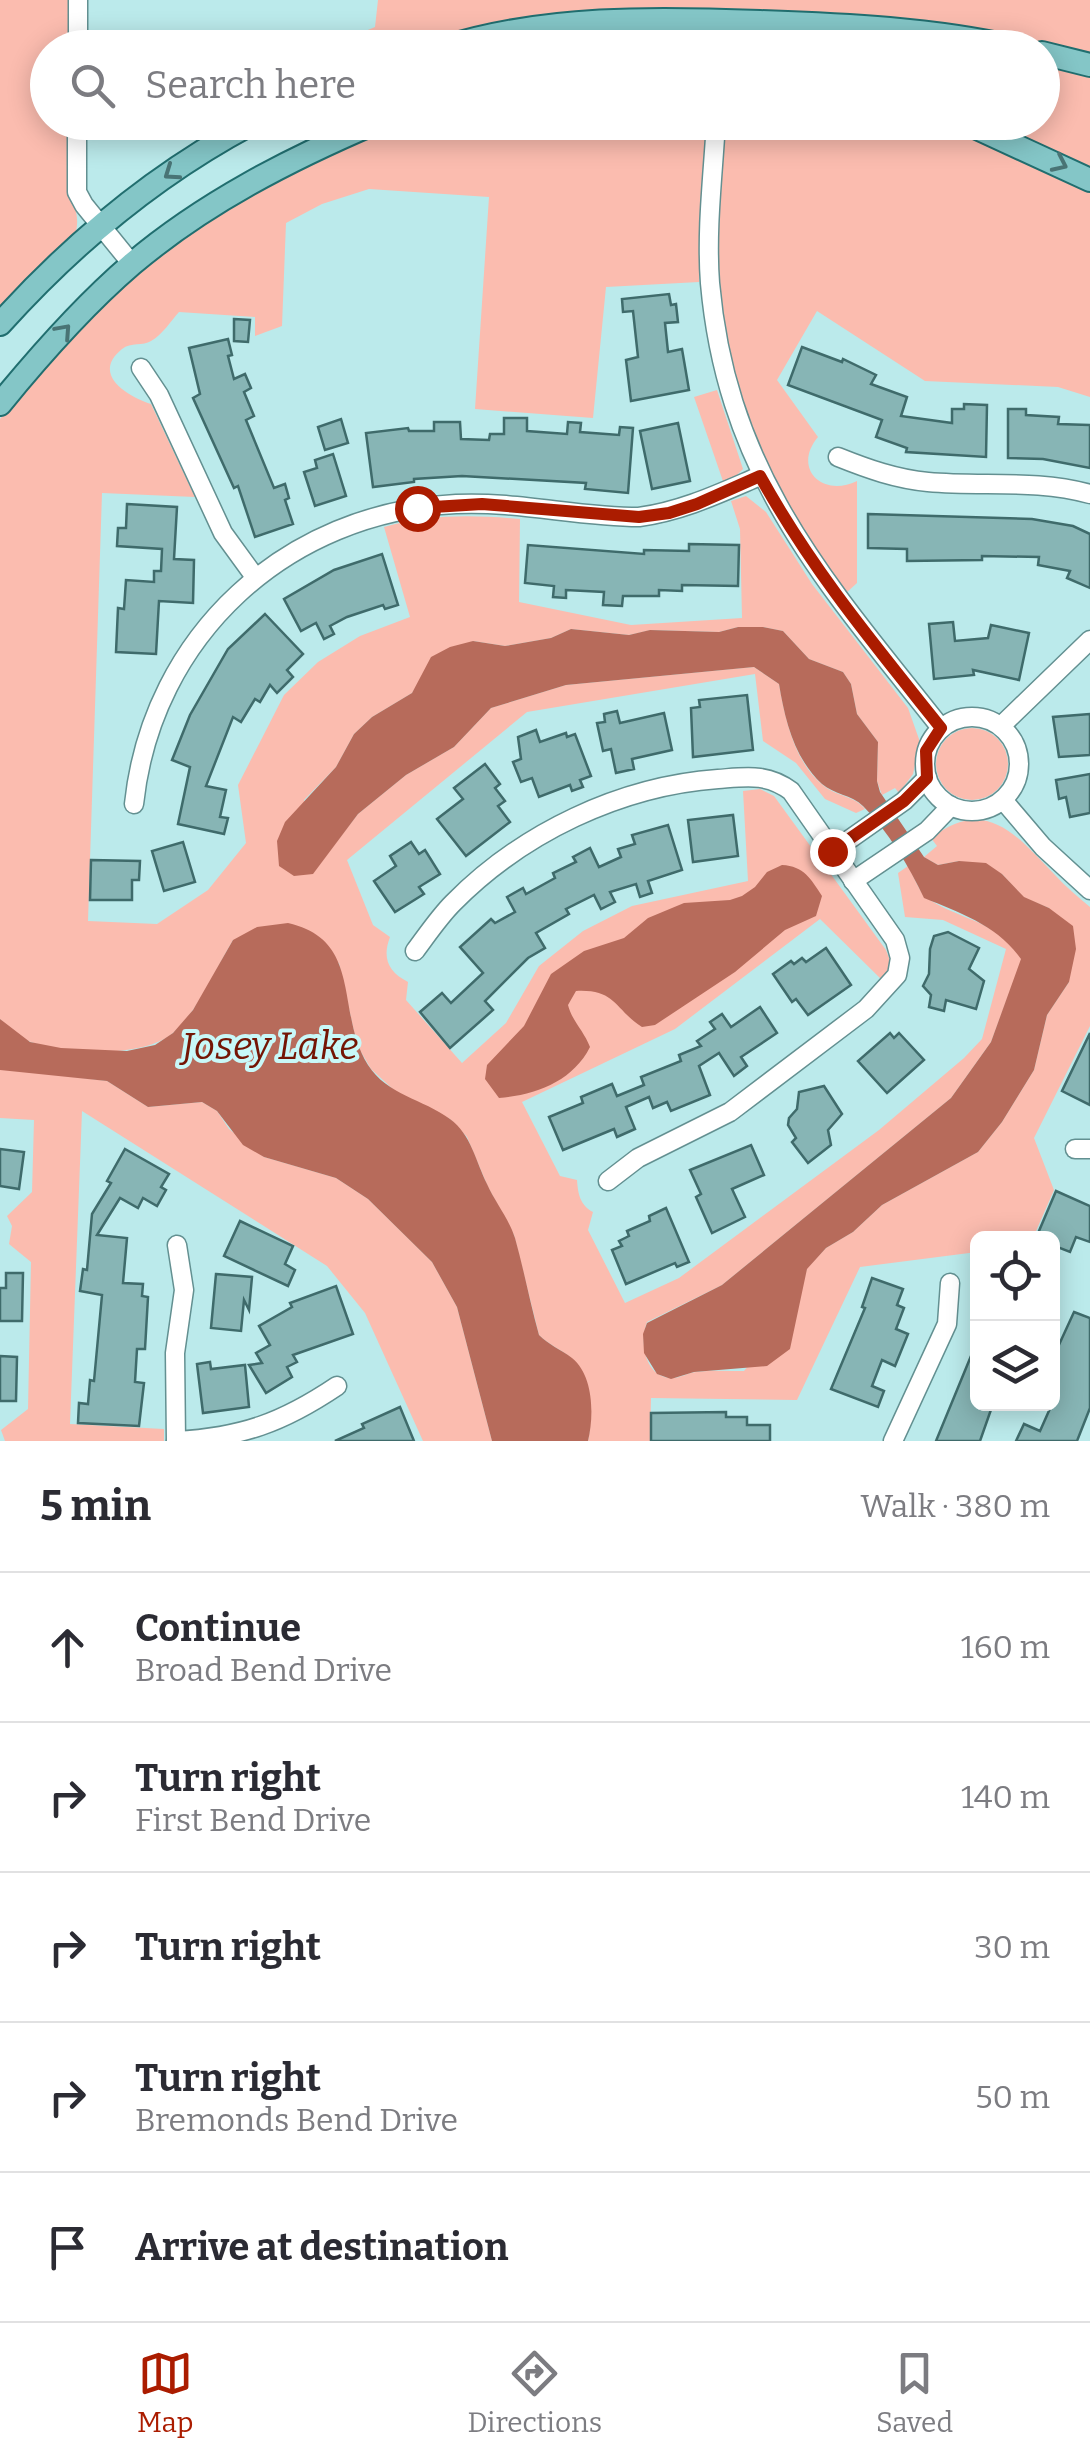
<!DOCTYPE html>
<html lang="en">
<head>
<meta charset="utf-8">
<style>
	body { margin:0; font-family:Bitter,serif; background:#f2f2f3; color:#2b2b33 }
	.controls { position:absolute; right:30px; bottom:30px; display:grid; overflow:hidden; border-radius:15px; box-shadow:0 5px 25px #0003 }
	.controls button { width:90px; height:90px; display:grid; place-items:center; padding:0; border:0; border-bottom:2px solid #e1e1e2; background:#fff; color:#2b2b33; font:50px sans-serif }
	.stop { position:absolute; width:30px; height:30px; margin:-22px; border:8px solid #ab1c00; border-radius:50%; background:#fff }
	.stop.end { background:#ab1c00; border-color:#fff; box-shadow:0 2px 10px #0008 }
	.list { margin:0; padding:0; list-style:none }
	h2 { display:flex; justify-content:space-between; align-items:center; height:130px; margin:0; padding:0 40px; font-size:42px }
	h2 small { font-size:32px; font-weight:400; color:#7c7c81 }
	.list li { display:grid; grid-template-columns:65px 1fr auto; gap:30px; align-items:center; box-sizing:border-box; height:150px; padding:0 40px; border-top:2px solid #e1e1e2 }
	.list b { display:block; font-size:38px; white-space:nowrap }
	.list p { margin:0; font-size:32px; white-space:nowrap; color:#7c7c81 }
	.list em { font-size:32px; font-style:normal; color:#7c7c81 }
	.icon { flex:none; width:55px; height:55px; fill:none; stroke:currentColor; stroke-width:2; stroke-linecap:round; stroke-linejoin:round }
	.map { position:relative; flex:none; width:1090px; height:1441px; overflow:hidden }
	.search { position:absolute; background:#fff; box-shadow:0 5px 25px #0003; left:30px; right:30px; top:30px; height:110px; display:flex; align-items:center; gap:25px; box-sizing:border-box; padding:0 35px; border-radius:55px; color:#7c7c81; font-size:38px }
	.sheet { height:880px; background:#fff }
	nav { display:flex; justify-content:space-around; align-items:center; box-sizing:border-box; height:140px; border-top:2px solid #e1e1e2; background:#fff; font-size:28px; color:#7c7c81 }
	nav a { display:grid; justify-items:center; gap:5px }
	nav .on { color:#ab1c00 }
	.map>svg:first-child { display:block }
</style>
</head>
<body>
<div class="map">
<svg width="1090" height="1441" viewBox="0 0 1090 1441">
	<rect width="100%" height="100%" fill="#bbeaeb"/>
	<g fill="#fbbcaf">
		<path d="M 0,0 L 69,0 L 72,7 L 71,47 L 48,48 L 48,122 L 68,123 C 68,141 66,161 68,180 C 70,203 82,212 75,235 L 0,310 Z"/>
		<path d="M 378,0 L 1090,0 L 1090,56 C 911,12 733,0 549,14 C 498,20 450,36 401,47 C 378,51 349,47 325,48 L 375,27 Z"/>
		<polygon points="754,38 857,38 954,48 744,48 747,39"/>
		<polygon points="1043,64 1090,75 1090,174 982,123 1042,122"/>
		<path d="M 409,122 L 706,123 L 699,282 L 606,287 L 593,418 L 475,409 L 489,197 L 369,189 L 322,204 L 286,223 L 282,326 L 255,336 L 255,317 L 179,312 C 171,321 162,335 151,341 C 143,346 131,342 122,349 C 90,375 129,397 151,404 L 195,497 L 102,493 L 88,921 L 157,924 L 208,890 L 246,843 L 238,785 L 284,695 L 318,662 L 360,636 L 410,617 L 384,527 C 429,514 474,515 520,519 L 519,602 L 631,625 L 742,618 L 740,529 L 731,501 L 746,496 L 766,512 L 812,584 L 908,708 L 920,742 L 913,774 L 899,793 L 895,788 L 882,795 L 877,781 L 878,742 L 857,714 L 851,684 L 843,672 L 809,659 L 783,631 L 763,627 L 738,627 L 719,632 L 651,630 L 629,635 L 571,629 L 551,638 L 505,646 L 473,641 L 421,679 L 412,693 L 372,717 L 354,734 L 336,767 L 304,800 L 326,855 L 358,814 L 406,775 L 454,747 L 491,708 L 566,685 L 754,667 L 779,684 C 785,718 794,763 824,786 C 836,796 855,796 865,809 L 856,813 L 825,799 L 796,763 L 763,741 L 755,674 L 527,712 L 347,860 L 373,925 L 390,937 C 382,958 388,972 408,982 L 406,1000 L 462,1063 L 506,1023 L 539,966 L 583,931 L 632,906 L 748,881 L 743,791 L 760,789 L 774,796 L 886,950 L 891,963 L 882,980 L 820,919 L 675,1029 L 522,1102 L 560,1176 L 577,1180 C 578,1194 580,1205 593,1212 L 588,1230 L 625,1303 L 679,1278 L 879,1130 L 964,1058 L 982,1039 L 1006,949 L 943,920 L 905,917 L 898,873 L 908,866 C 914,876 919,893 928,899 C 965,922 992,918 1022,959 L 991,1042 L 951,1098 L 722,1285 L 647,1322 C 639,1342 645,1379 673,1378 C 680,1378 688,1373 696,1372 C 711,1370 728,1371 744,1371 L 797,1306 L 807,1268 L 826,1248 L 853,1232 L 882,1205 L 978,1152 L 1002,1122 L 1034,1070 L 1047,1015 L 1069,982 L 1049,908 L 1024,898 L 1002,874 L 959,861 L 938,865 L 924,857 L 937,846 L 931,838 C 987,795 1017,836 1055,875 C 1066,887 1078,897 1090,907 L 1090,1026 L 1034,1138 L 1054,1190 L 1033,1238 L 978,1238 L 977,1252 L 860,1267 L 797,1400 L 651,1398 L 650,1441 L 588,1441 C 593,1418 590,1374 571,1358 C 561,1349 549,1345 539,1335 L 514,1235 L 488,1187 L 467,1137 L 450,1119 L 396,1092 L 371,1069 L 357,1045 L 339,963 L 233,940 C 215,970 200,1008 174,1032 C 147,1058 65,1055 31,1042 C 20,1038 8,1027 0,1019 L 0,419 C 108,282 242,178 409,122 Z"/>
		<path d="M 724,123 L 935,123 L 1009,151 L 1090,193 L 1090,397 L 1058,387 L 925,381 L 817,311 L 777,380 L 818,437 C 792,468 822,498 857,481 L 857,583 L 845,594 C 781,510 728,406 720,300 C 715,241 721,181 724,123 Z"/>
		<polygon points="717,390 743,469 725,487 694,397"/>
		<circle cx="972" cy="764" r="36"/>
		<polygon points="4,1068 107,1081 148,1107 202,1102 217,1111 229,1129 264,1157 336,1178 368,1199 432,1262 457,1307 492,1441 423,1441 365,1313 327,1266 82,1111 70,1424 164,1429 164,1441 5,1441 1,1430 28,1409 31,1262 9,1244 12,1226 7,1216 32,1192 34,1120 0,1118 0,1070"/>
	</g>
	<g fill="#b76b5b">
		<path d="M 738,627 L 763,627 L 783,631 L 809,659 L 843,672 L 851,684 L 857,714 L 878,742 L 877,781 L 880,792 L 924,857 L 938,865 L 959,861 L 986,863 L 1002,874 L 1024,897 L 1049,908 L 1073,926 L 1076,949 L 1069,982 L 1047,1015 L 1034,1070 L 1002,1122 L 978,1152 L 882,1205 L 853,1232 L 826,1248 L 807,1269 L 790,1349 L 767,1366 L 694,1372 L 671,1379 L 657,1374 L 644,1353 L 643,1334 L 647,1323 L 722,1285 L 951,1098 L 991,1042 L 1021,959 C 998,926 961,913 924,898 C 909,866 888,831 863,806 C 852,795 833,794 822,784 C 794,758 785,720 779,684 L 754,667 L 566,685 L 491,708 L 454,747 L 406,775 L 358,814 L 313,874 L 294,876 L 279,866 L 277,841 L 285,822 L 336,767 L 354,734 L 372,717 L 412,693 L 431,657 L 450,647 L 473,641 L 505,646 L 551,638 L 571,629 L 629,635 L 650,630 L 719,632 Z"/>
		<path d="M 782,865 C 804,866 811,879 822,896 L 816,916 L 785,930 L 735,972 L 655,1025 L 642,1027 C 614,1009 616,989 576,991 L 568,1005 C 572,1021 584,1031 590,1047 C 573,1081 536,1095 499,1098 L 485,1079 L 487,1065 L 524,1026 L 551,974 L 584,951 L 624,938 L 648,918 L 684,903 L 730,900 L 742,896 L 755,887 L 767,872 Z"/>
		<path d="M 288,923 C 364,940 335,1013 368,1065 C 387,1095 423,1099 450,1119 C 471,1134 476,1162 487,1184 C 495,1202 509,1219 515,1238 C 524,1270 530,1303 539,1335 C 549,1345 560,1349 572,1358 C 594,1376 594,1416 588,1441 L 492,1441 L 457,1307 L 432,1262 L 368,1199 L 336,1178 L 264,1157 L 243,1145 L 217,1111 L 202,1102 L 148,1107 L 107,1081 L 0,1070 L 0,1019 L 30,1042 L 61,1048 L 127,1051 L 155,1045 L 173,1033 L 193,1010 L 233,940 L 257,927 Z"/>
	</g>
	<g fill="#87b5b5" stroke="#3f6b6b" stroke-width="2.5">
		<polygon points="669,294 671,305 676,304 678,322 665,323 668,352 682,349 689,390 631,401 626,360 638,357 633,311 623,312 622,299"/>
		<polygon points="234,319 250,320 248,342 234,341"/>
		<polygon points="228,339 232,355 228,356 234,379 245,374 251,388 244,392 254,416 246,420 274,488 285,484 289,498 285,500 293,524 255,537 238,486 234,488 193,398 200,394 189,348"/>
		<polygon points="802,347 842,362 843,359 876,375 871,384 907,397 901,416 952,423 952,409 964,409 964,404 987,405 986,457 906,452 907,448 876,437 882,420 788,385"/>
		<polygon points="1008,409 1026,409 1026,415 1059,417 1058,424 1090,425 1090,468 1043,459 1008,458"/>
		<polygon points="504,418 527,418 527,431 567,434 568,422 581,423 580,432 619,435 620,427 633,428 628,493 585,489 586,483 462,476 414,479 414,482 373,487 366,433 408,428 409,431 434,431 434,422 460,422 461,439 489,440 490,434 504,434"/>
		<polygon points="341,419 348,443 325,450 318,427"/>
		<polygon points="678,423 690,481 652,489 640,431"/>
		<polygon points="333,454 346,496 315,506 304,472 317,468 315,460"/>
		<polygon points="127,504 177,507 174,559 194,560 193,603 159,601 156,654 116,652 118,608 124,609 126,580 154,582 154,571 161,571 162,549 117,546 118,528 126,528"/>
		<polygon points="868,514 1032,519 1073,526 1090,534 1090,588 1067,578 1070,571 1038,565 1039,557 982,556 982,560 907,561 907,549 868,548"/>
		<polygon points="689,544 739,545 738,586 682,585 682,591 659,590 659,596 623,596 622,606 603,605 604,592 566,590 566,598 553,597 554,586 525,583 528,545 644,554 644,550 689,551"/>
		<polygon points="382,554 398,605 385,609 383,605 347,617 330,626 334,634 324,639 316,623 301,631 284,599 334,570"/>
		<polygon points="265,614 303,654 287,670 293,677 277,693 270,685 260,702 255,699 241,722 233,717 206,786 226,790 220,817 228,818 224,834 178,824 190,767 172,760 190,715 228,649"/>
		<polygon points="953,622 955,641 988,638 991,625 1029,633 1019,680 973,670 974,675 934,679 929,624"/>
		<polygon points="747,695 753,750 693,757 691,708 700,707 699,700"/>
		<polygon points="617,711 620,723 664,713 672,750 632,759 634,769 616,773 611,749 603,751 597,723 605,722 604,714"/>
		<polygon points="1090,714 1090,755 1059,757 1053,717"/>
		<polygon points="536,730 540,742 566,733 567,737 575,734 591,776 580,780 583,787 572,791 570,785 539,797 532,778 521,782 513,762 521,759 518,737"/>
		<polygon points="485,764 500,784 495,788 505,801 498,806 510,822 466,856 437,819 463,799 454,788"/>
		<polygon points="1090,774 1090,813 1070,817 1066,797 1059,799 1056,780"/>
		<polygon points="733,815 738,856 693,862 688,820"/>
		<polygon points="668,825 682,870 648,881 652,893 640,897 636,884 610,892 615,902 601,909 594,895 566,909 569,914 536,933 545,948 528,958 485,1001 493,1010 450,1048 420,1012 442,993 451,1003 483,973 460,947 491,919 495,923 515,912 507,897 523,888 526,894 555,878 553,873 576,862 573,857 590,848 599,867 621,857 618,849 635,844 632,835"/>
		<polygon points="183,842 195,882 164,891 152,851"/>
		<polygon points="411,842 419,854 425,850 440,874 419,887 424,894 395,912 374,881 396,866 390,856"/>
		<polygon points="91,860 140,861 139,880 132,880 132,900 90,900"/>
		<polygon points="948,932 979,948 969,969 984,981 976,1009 946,1000 944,1011 929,1007 931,995 923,986 929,974 930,949 934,936"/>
		<polygon points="826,948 851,985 808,1015 796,999 792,1002 773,974 791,961 794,964 802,958 806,962"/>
		<polygon points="760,1007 777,1033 741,1057 747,1066 734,1076 719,1053 699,1066 710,1095 671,1111 667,1102 653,1108 649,1097 626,1107 635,1129 617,1137 614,1129 563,1150 549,1117 583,1103 581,1097 612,1084 617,1096 644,1085 641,1077 681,1061 679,1055 701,1046 697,1041 715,1029 710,1022 722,1014 731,1027"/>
		<polygon points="890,1033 894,1038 899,1033 924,1060 887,1093 858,1061"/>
		<polygon points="1090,1033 1090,1105 1062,1091"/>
		<polygon points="824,1086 842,1114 828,1130 831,1145 808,1163 792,1142 796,1138 788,1125 789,1118 797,1109 799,1092"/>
		<polygon points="751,1145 764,1175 732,1189 745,1217 712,1233 696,1197 701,1194 690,1170"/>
		<polygon points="0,1149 24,1152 19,1189 0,1186"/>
		<polygon points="125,1149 169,1174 161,1187 166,1190 157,1206 143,1198 138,1208 120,1198 97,1235 127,1238 123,1283 143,1284 142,1296 148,1297 145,1349 137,1349 135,1382 144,1383 139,1426 78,1423 79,1403 88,1404 90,1380 94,1381 102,1295 80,1291 83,1269 87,1270 92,1214 111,1183 107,1181"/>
		<polygon points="1056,1191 1090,1206 1090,1242 1076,1237 1070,1252 1052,1245 1052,1238 1036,1238"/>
		<polygon points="666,1208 689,1262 677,1267 675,1263 626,1284 612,1250 622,1246 619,1241 629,1236 627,1231 650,1221 649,1216"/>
		<polygon points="240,1221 293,1246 285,1264 295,1270 288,1286 224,1256"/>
		<polygon points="6,1273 23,1273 22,1321 0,1321 0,1288 6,1288"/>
		<polygon points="216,1274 252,1277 249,1310 244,1300 241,1331 211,1328"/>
		<polygon points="872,1278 903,1289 897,1305 904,1308 896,1329 908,1334 895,1366 882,1360 872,1386 884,1391 878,1407 831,1389 865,1308 862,1307"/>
		<polygon points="336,1286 353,1334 293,1355 297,1362 287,1367 292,1377 266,1393 249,1365 262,1363 256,1353 270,1345 259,1326 292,1307 290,1303"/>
		<polygon points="1074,1312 1090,1318 1090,1408 1077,1441 1016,1441 1024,1424 1040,1431 1052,1404 1052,1360"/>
		<polygon points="978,1339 978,1404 993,1404 980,1441 936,1441"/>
		<polygon points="0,1356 17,1357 16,1401 0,1401"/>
		<polygon points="210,1362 211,1369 245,1365 249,1407 203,1413 197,1364"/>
		<polygon points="400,1407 414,1441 335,1441 364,1428 362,1424"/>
		<polygon points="726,1412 726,1417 747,1417 747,1425 770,1425 770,1441 651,1441 651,1413"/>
	</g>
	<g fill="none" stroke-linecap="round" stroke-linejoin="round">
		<g stroke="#639091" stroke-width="21">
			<g id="minor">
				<polyline points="78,0 78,48"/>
				<polyline points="720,48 721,21"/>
				<polyline points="77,122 77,192 84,205 132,264"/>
				<path d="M 716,122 C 713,175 706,230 710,283 C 727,476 827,584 941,728"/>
				<polyline points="141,368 159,395 223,533 255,577"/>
				<path d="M 838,457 C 868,469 896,479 928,482 C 983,487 1036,479 1090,494"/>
				<circle cx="972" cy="764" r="47"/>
				<polyline points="1001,726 1090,640"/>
				<polyline points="1003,800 1043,847 1090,890"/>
				<path d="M 134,804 C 152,635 287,512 456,504 C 517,501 578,517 639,517 C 683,511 720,493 760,476"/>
				<polyline points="833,851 904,801 927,778"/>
				<polyline points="853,881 927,831 951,806"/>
				<path d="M 415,951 C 427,935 439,917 453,903 C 522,833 620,786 718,779 C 746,777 767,773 791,791 L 895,940 L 900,958 L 897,975 L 866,1009 L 730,1112 L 638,1158 L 608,1181"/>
				<polyline points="1075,1149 1090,1149"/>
				<polyline points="176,1441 175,1353 184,1290 177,1245"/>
				<path d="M 176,1441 C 242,1437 282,1423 337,1386"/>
				<polyline points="893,1441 947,1324 950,1283"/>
			</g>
		</g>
		<g stroke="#216e6f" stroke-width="26">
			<g id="major">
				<path d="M 443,48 C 544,16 655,18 760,22 C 847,25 932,29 1017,48"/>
				<polyline points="1042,53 1090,65"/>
				<polyline points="964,122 1090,180"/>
				<path d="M 0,324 C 73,243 157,173 254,122"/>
				<path d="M 0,404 C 40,355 83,306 132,264 C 204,203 290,159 377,122"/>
			</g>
		</g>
		<use href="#minor" stroke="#fff" stroke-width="18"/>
		<use href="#major" stroke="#84c6c7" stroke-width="22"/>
	</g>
	<defs><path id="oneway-chevron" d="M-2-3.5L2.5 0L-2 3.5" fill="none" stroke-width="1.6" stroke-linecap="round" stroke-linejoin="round" transform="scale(2.5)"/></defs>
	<g stroke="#497475">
		<use href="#oneway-chevron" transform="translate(1060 164) rotate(25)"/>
		<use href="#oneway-chevron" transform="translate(171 173) rotate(145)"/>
		<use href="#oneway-chevron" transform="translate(64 331) rotate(-48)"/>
	</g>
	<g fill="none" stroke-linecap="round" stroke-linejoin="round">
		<path stroke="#ab1c00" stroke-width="12" d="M 417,508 L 482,504 L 639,517 L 669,513 L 697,504 L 760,476 C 812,570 874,644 941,728 L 926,751 L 927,778 L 904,801 L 832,851"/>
	</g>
	<g text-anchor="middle" stroke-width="8" stroke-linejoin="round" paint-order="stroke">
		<g font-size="38" font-style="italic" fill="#741504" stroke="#c8f8f8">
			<text x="270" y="1059">Josey Lake</text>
		</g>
	</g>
</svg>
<div class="controls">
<button><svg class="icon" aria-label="locate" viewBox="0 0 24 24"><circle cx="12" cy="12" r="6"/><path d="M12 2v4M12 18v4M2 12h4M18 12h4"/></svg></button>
<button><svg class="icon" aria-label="layers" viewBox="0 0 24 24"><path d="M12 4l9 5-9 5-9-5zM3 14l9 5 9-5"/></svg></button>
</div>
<div class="stop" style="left:417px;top:508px"></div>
<div class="stop end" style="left:832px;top:851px"></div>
<div class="search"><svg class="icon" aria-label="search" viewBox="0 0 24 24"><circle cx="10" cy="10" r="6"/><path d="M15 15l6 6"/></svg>Search here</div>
</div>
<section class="sheet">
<h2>5 min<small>Walk · 380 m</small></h2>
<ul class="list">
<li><svg class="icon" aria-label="ahead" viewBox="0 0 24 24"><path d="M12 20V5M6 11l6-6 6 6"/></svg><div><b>Continue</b><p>Broad Bend Drive</p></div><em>160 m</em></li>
<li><svg class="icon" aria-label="right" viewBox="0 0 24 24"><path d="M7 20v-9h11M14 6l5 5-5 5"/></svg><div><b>Turn right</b><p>First Bend Drive</p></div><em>140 m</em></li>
<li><svg class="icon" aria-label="right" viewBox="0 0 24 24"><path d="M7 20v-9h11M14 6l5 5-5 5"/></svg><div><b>Turn right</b></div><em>30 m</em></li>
<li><svg class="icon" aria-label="right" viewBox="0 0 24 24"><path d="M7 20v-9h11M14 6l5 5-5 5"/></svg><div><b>Turn right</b><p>Bremonds Bend Drive</p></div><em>50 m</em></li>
<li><svg class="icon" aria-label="arrive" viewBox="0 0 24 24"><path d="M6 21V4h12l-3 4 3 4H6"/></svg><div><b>Arrive at destination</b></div></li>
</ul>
</section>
<nav>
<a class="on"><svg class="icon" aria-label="map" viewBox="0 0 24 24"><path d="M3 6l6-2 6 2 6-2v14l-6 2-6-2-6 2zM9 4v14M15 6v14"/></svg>Map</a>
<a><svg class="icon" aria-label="directions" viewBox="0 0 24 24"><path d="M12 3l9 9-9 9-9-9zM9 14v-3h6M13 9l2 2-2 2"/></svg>Directions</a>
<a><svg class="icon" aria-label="saved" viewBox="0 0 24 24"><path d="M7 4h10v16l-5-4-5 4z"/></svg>Saved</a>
</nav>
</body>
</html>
